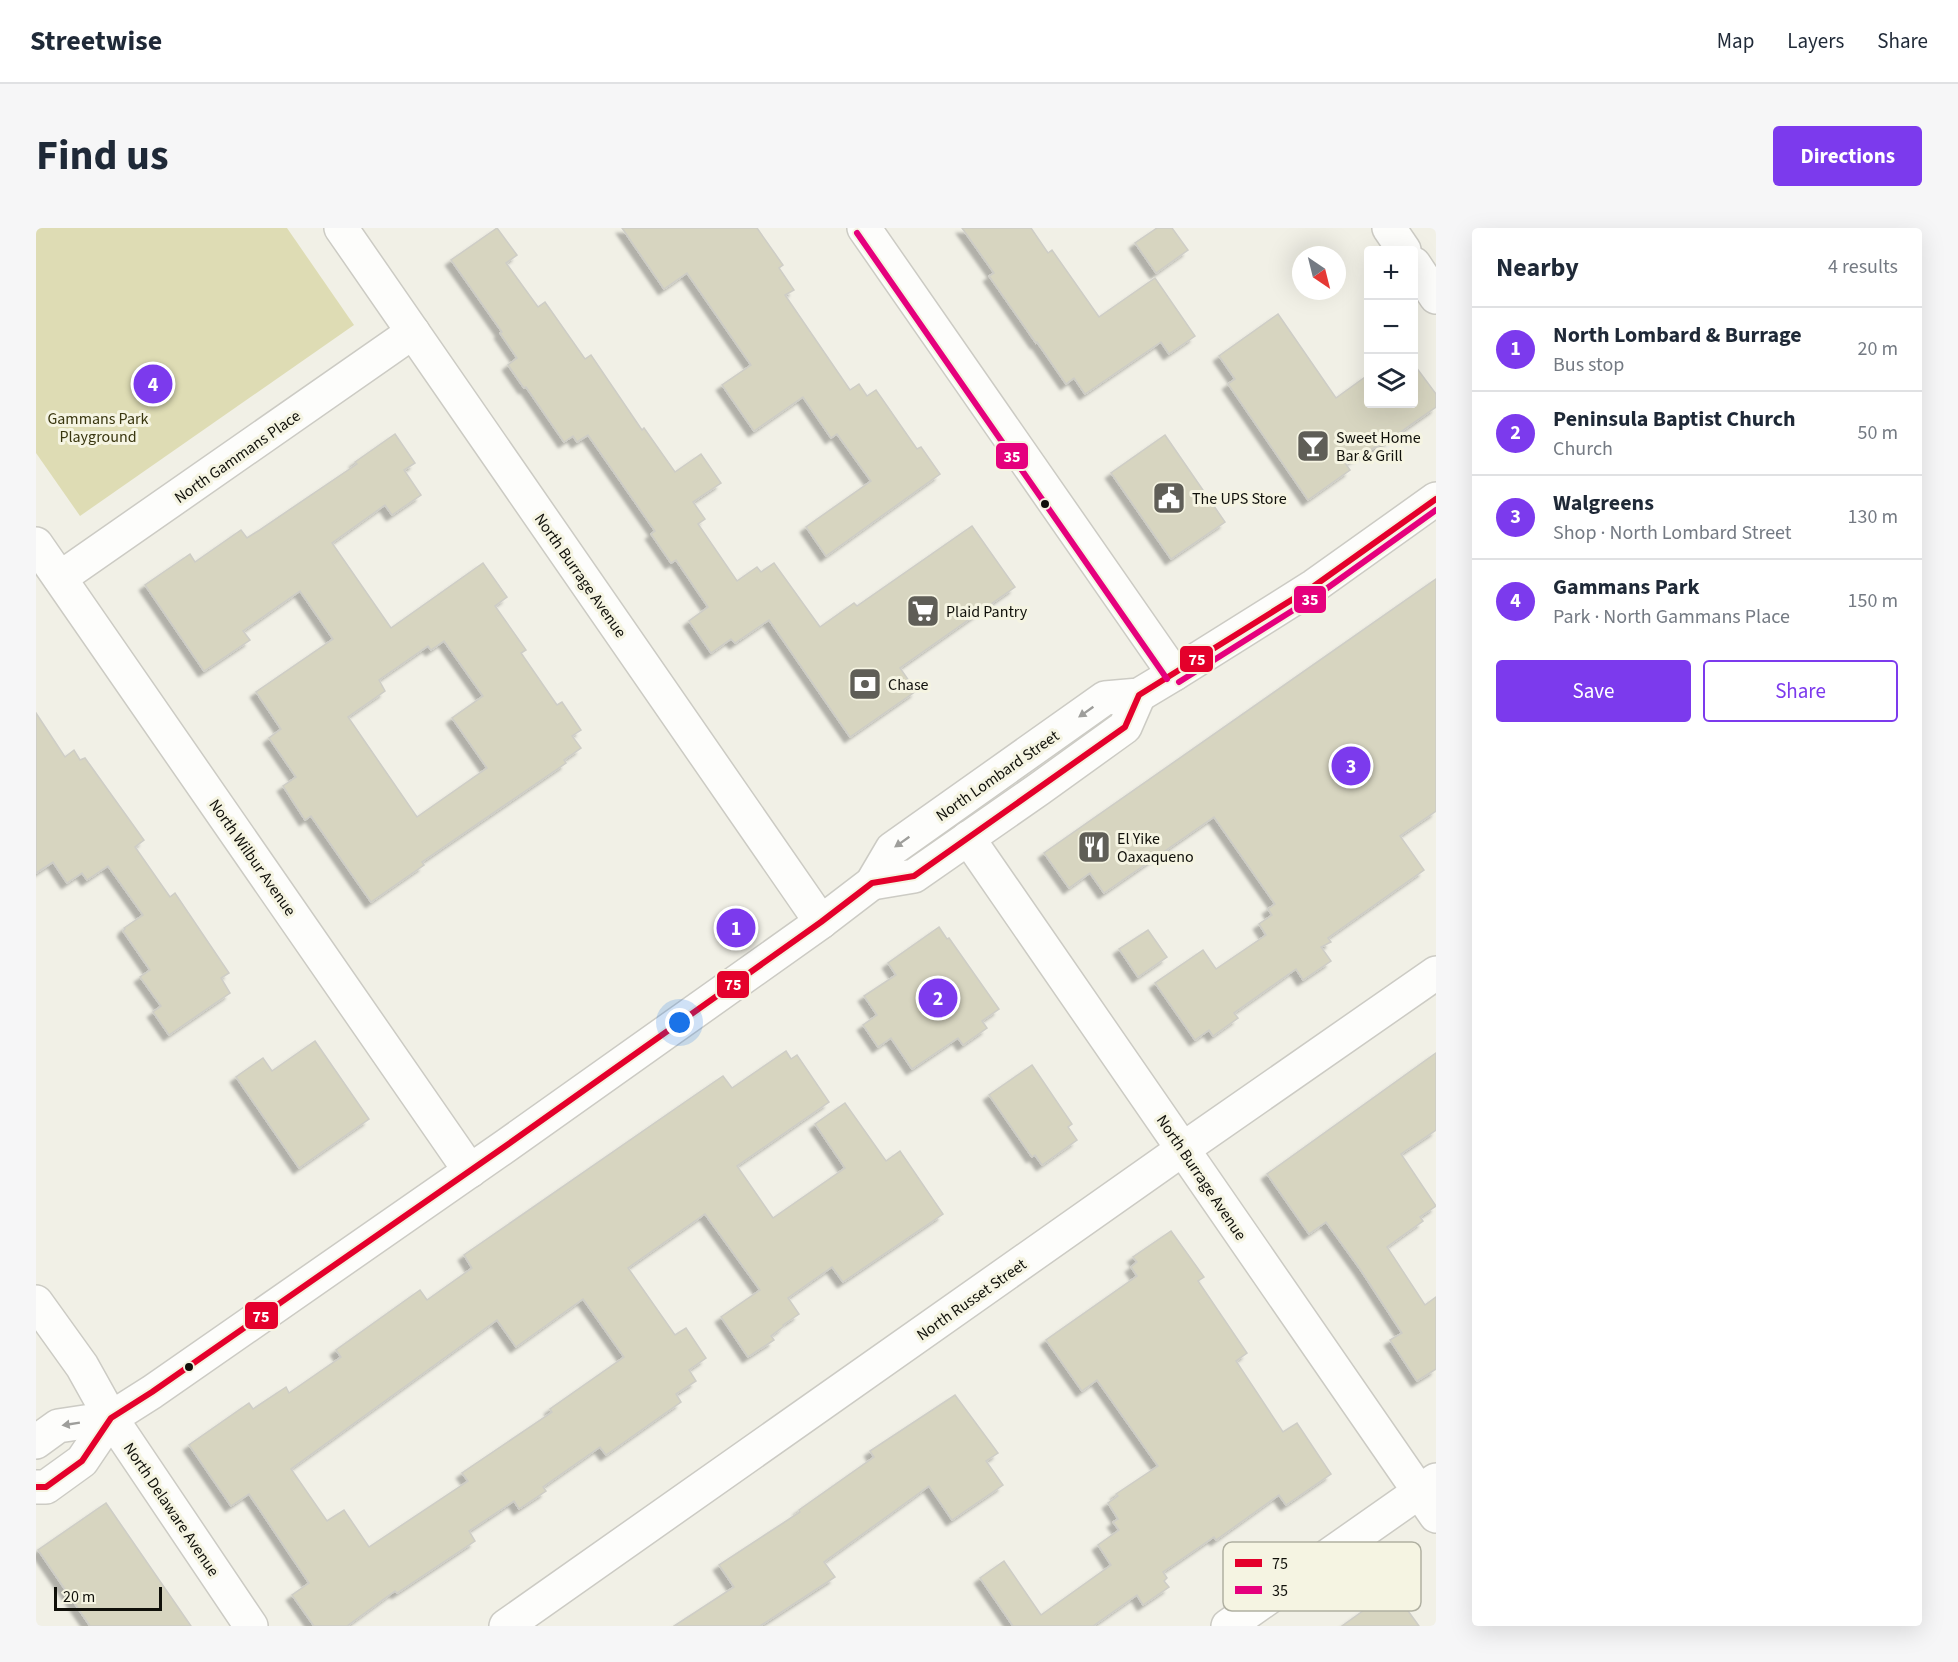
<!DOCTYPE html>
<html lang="en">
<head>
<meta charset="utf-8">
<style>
	body { margin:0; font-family:"Source Sans 3",sans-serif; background:#f6f6f7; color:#1f2937 }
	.controls { position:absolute; right:18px; top:18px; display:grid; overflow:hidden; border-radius:6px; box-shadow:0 6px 24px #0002 }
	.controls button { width:54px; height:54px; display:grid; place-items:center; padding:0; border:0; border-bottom:2px solid #e0e1e3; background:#fff; color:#1f2937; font:30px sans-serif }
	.compass { position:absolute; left:1256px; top:18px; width:54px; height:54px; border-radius:50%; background:#fff; box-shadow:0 6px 24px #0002; rotate:145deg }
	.scale { position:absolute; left:18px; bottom:15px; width:108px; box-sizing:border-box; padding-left:6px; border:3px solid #10100a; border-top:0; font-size:16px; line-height:21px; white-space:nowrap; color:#10100a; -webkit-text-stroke:4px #f5f4e2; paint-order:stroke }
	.you { position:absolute; left:644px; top:795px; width:21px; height:21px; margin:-15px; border:4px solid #fff; border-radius:50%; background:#1a73e8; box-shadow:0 0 0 9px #1a73e833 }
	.badge { display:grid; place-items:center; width:39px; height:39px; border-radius:50%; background:#7c3aed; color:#fff; font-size:20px; font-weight:700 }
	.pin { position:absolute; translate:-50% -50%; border:3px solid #fff; box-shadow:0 2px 6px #0006 }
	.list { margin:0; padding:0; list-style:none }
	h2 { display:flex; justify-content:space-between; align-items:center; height:78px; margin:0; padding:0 24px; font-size:26px }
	h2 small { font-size:20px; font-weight:400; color:#747a83 }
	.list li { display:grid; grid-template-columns:39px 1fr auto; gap:18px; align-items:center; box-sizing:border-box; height:84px; padding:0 24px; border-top:2px solid #e0e1e3 }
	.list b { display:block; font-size:22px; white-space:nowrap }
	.list p { margin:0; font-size:20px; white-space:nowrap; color:#747a83 }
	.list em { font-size:20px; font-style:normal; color:#747a83 }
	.actions { display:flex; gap:12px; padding:18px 24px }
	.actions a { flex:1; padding:14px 0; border:2px solid #7c3aed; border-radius:6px; text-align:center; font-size:21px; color:#7c3aed }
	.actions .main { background:#7c3aed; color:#fff }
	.icon { flex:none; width:33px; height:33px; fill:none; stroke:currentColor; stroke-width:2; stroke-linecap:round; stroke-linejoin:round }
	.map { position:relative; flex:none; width:1400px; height:1398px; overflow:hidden; border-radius:6px }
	header { display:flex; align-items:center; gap:36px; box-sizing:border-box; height:84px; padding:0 30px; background:#fff; border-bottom:2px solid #e0e1e3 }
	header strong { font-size:28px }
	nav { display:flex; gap:33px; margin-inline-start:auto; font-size:21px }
	.intro { display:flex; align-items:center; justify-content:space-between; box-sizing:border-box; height:144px; padding:0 36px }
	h1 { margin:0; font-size:42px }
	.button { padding:15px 27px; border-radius:6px; background:#7c3aed; color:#fff; font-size:21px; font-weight:700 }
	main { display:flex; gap:36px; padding:0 36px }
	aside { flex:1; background:#fff; border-radius:6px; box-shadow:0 6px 24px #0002 }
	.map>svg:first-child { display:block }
</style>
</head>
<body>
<header>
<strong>Streetwise</strong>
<nav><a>Map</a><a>Layers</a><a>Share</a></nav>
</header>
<div class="intro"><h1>Find us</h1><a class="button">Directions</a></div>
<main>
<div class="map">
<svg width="1400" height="1398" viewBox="0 0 1400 1398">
	<defs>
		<filter id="shadow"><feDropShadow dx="-5.5" dy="5.5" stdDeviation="1.5" flood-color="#0004"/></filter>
	</defs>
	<rect width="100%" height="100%" fill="#f1f0e6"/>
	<polygon fill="#dedcb4" points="0,0 251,0 318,97 44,288 0,225"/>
	<g fill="#d7d5c0" stroke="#cecdc6" stroke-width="1.5" fill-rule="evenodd" filter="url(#shadow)">
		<polygon points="461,0 481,27 470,35 502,79 509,74 549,131 555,127 606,202 608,200 639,244 665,226 685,255 657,274 669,291 662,296 701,353 721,339 725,344 738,335 784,399 818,375 821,378 936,298 979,359 864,440 880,463 814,509 733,392 699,415 695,411 675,425 653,393 672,379 640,332 635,335 615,306 619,303 552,207 541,214 537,208 528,214 490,159 488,160 472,137 481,130 464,105 466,104 415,32"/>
		<polygon points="586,0 721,0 747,37 743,40 758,62 749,67 814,162 823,156 831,168 840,162 881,221 885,219 904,246 790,328 770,299 835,253 801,206 795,210 767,169 718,203 686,157 715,137 651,45 628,61"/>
		<polygon points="926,0 995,0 1012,25 1016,22 1063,89 1119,50 1159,108 1133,126 1125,114 1049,166 1038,150 1030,156 1001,114 1000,115 953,48 958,45"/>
		<polygon points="1121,0 1136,0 1152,22 1120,45 1099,15"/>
		<polygon points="1242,86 1300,170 1332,147 1332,176 1377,176 1377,135 1400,166 1400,179 1353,212 1309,235 1314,242 1272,272 1192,156 1199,151 1183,128"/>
		<path d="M 359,206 L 379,235 L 368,242 L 385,267 L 356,287 L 349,277 L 296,315 L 355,400 L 447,335 L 471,369 L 459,378 L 490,422 L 485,425 L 521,477 L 526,474 L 545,502 L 536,508 L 545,520 L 528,532 L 530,535 L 386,634 L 388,637 L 335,674 L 275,588 L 269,592 L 247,558 L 260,549 L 233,510 L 245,501 L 220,464 L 297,411 L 264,363 L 207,403 L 214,412 L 168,443 L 109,357 L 154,326 L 159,334 L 205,302 L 211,310 L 222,303 L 321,236 L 319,234 ZM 408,413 L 447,468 L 416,490 L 451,540 L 381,589 L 312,489 L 349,463 L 343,452 L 392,418 L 395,422 Z"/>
		<polygon points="1129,207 1189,294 1135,331 1075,245"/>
		<polygon points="1400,351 1400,583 1364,608 1388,642 1292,710 1295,714 1285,719 1295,733 1267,752 1260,741 1198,785 1202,790 1177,808 1173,802 1159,812 1119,755 1167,722 1180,741 1230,707 1223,696 1236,687 1232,681 1239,676 1178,589 1068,665 1054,645 1033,660 1008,625"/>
		<polygon points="0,485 29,529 38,522 44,532 49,530 108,612 99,619 134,669 139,665 193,745 185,750 194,765 133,807 117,784 125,778 104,749 114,742 87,703 89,701 88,700 107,687 72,638 51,652 46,645 31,655 17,634 0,645"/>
		<polygon points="903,699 911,711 913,710 963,781 946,793 951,800 927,817 922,810 876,841 855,810 842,819 827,797 841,787 828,768 860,747 852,735"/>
		<polygon points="1112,702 1131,729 1102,749 1083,721"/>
		<polygon points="279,813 333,891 263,940 200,849 227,830 236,843"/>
		<path d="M 750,823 L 755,831 L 761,827 L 793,874 L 701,938 L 737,990 L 809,940 L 779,896 L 809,875 L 850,933 L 864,923 L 907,986 L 807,1054 L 796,1039 L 752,1070 L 763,1086 L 747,1097 L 748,1098 L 735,1108 L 738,1112 L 712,1129 L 685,1089 L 724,1062 L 669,986 L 592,1040 L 639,1107 L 650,1100 L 670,1130 L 653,1142 L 660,1153 L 640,1166 L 645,1174 L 570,1227 L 564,1219 L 507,1259 L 510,1263 L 483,1281 L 478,1273 L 433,1303 L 439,1313 L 361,1365 L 359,1363 L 311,1398 L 278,1398 L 256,1367 L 273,1355 L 213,1266 L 195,1278 L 153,1217 L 213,1175 L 217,1181 L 250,1159 L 253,1165 L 305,1129 L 300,1122 L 384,1062 L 391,1072 L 436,1040 L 428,1027 L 649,874 L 687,848 L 696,860 ZM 547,1071 L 588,1129 L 514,1181 L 516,1184 L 426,1245 L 432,1253 L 333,1319 L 308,1282 L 291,1293 L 255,1241 L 461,1092 L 480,1119 Z"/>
		<polygon points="1400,825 1400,902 1365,926 1400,978 1384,989 1387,993 1351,1019 1389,1077 1400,1069 1400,1141 1381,1153 1354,1112 1366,1105 1324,1041 1290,994 1273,1006 1231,946"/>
		<polygon points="996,837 1036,896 1032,899 1041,912 1006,937 999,927 996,929 953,867"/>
		<polygon points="1135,1003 1168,1049 1162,1053 1211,1125 1200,1133 1247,1204 1261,1195 1295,1246 1250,1277 1243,1267 1180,1312 1178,1309 1127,1344 1131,1350 1128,1353 1133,1359 1107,1377 1101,1367 1057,1398 977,1398 944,1350 968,1333 1005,1387 1075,1337 1062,1317 1083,1302 1077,1294 1082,1291 1072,1275 1082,1268 1080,1266 1122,1238 1061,1152 1046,1163 1010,1112 1101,1048 1095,1039 1101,1034 1097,1029"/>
		<polygon points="919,1167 962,1225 950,1233 967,1257 916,1292 893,1258 788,1334 799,1349 724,1398 638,1398 698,1359 683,1337 764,1284 763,1282 838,1229 834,1223"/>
		<polygon points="70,1275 155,1398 54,1398 2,1322"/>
		<polygon points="1357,1362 1383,1398 1306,1398 1331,1380"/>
	</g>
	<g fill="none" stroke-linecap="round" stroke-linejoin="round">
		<g stroke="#cccbc4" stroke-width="36">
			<g id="minor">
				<polyline points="305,0 785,694"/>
				<polyline points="828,0 1138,446"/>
				<polyline points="1353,0 1368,22"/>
				<polyline points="1378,36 1400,69"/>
				<polyline points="0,316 434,943"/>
				<polyline points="24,350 377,104"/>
				<polyline points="932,610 1400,1288"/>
				<polyline points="0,1074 46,1138 75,1190 215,1398"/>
				<polyline points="470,1398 1147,921 1400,745"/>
				<polyline points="1192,1398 1400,1252"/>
			</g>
		</g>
		<g stroke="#cccbc4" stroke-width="36">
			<g id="major">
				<polyline points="836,655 878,648 1003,561 1089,499 1103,467"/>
				<polyline points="0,1214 22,1198 75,1190 116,1164 471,917 785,694 836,655 856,621 1069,470 1103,467 1138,446 1278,358 1400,271"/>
				<polyline points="0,1259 10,1259 46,1233 75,1190"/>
			</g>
		</g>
		<use href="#minor" stroke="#fdfdfb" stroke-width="33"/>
		<use href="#major" stroke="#fdfdfb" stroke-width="33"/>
		<g stroke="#f5f4e2" stroke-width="10">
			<polyline id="bus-1" points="0,1259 10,1259 46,1233 75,1190 116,1164 471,917 785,694 836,655 878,648 1089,499 1103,467 1278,358 1400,271"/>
		</g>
		<g stroke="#f5f4e2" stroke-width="10">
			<g id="bus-2">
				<polyline points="821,5 1131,451"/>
				<polyline points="1143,454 1283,366 1400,282"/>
			</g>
		</g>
		<use href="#bus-1" stroke="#e4002b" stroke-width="6"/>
		<use href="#bus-2" stroke="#e5007d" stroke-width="6"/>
	</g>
	<defs><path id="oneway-solid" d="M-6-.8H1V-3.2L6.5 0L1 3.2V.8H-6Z" transform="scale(1.5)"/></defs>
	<g fill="#9e9e9b">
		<use href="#oneway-solid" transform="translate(1050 484) rotate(145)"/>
		<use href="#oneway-solid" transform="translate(866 614) rotate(145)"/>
		<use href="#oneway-solid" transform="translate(35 1196) rotate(171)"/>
	</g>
	<defs>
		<g id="bar-square" transform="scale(1.725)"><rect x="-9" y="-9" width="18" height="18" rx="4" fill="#5f5e57" stroke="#f5f4e2"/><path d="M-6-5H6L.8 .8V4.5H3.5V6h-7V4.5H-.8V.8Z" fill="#fff"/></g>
		<g id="civic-square" transform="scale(1.725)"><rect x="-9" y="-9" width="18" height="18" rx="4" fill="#5f5e57" stroke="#f5f4e2"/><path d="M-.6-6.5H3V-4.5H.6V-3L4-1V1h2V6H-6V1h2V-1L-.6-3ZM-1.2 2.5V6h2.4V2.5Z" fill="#fff"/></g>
		<g id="supermarket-square" transform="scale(1.725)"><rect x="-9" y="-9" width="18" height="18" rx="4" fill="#5f5e57" stroke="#f5f4e2"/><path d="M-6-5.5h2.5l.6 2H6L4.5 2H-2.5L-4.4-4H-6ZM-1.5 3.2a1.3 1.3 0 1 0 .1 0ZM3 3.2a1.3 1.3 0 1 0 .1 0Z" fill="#fff"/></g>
		<g id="bank-square" transform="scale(1.725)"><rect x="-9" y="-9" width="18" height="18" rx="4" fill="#5f5e57" stroke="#f5f4e2"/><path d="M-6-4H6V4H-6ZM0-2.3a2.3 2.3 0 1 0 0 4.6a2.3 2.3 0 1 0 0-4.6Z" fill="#fff"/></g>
		<g id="restaurant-square" transform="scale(1.725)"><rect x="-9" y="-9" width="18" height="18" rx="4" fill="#5f5e57" stroke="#f5f4e2"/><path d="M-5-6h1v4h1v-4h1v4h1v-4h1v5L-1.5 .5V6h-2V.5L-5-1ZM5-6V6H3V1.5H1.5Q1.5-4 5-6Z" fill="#fff"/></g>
	</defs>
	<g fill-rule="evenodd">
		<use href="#bar-square" x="1277" y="218"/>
		<use href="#civic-square" x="1133" y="270"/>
		<use href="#supermarket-square" x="887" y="383"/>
		<use href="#bank-square" x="829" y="456"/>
		<use href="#restaurant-square" x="1058" y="619"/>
	</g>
	<g fill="#10100a" stroke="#f5f4e2" stroke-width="2">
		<circle cx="1009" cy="276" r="5"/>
		<circle cx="153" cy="1139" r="5"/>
	</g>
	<g text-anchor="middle" stroke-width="6" stroke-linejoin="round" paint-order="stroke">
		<g font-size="16" fill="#39360f" stroke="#f5f4e2">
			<text x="62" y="196">Gammans Park<tspan x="62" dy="18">Playground</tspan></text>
		</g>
		<g font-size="16" fill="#10100a" stroke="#f5f4e2" text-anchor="start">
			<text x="1300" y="215">Sweet Home<tspan x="1300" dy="18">Bar &amp; Grill</tspan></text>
			<text x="1156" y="276">The UPS Store</text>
			<text x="910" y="389">Plaid Pantry</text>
			<text x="852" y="462">Chase</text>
			<text x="1081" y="616">El Yike<tspan x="1081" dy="18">Oaxaqueno</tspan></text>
		</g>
		<g font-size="16" fill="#10100a" stroke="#f5f4e2">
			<text transform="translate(201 228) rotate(-35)" y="6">North Gammans Place</text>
			<text transform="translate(545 347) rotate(55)" y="6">North Burrage Avenue</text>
			<text transform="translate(961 547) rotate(-35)" y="6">North Lombard Street</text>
			<text transform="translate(217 629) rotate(55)" y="6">North Wilbur Avenue</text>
			<text transform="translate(1166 949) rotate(56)" y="6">North Burrage Avenue</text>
			<text transform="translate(935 1071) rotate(-35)" y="6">North Russet Street</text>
			<text transform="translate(136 1281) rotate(56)" y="6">North Delaware Avenue</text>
		</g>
	</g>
	<rect x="1187" y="1314" width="198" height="69" rx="9" fill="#f5f4e2" stroke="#b0b0a1" stroke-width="1.5"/>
	<rect x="1199" y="1331" width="27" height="8" fill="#e4002b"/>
	<rect x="1199" y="1358" width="27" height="8" fill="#e5007d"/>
	<g font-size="16" fill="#10100a">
		<text x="1236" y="1341">75</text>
		<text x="1236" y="1368">35</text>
	</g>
	<g stroke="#f5f4e2" stroke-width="2">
		<rect x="959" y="214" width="34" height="28" rx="6" fill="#e5007d"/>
		<rect x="1257" y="357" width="34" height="29" rx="6" fill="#e5007d"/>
		<rect x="1143" y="417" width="35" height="28" rx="6" fill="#e4002b"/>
		<rect x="680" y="742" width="34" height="29" rx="6" fill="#e4002b"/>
		<rect x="208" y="1073" width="35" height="29" rx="6" fill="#e4002b"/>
	</g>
	<g font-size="16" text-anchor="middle" font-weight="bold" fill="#fff">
		<text x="976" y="234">35</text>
		<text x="1274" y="377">35</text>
		<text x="1161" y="437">75</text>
		<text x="697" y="762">75</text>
		<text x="225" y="1094">75</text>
	</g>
</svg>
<div class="controls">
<button>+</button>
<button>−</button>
<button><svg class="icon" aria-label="layers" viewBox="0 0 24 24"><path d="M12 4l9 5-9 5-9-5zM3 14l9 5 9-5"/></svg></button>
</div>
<svg class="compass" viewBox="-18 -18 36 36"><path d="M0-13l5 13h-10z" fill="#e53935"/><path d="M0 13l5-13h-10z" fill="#747a83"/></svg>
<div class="scale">20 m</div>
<div class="you"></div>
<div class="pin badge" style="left:700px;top:700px">1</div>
<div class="pin badge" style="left:902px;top:770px">2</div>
<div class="pin badge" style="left:1315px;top:538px">3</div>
<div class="pin badge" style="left:117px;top:156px">4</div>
</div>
<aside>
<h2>Nearby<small>4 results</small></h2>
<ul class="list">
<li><span class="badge">1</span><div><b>North Lombard &amp; Burrage</b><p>Bus stop</p></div><em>20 m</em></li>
<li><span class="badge">2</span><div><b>Peninsula Baptist Church</b><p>Church</p></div><em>50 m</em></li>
<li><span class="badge">3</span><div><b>Walgreens</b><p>Shop · North Lombard Street</p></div><em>130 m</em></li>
<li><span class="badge">4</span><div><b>Gammans Park</b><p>Park · North Gammans Place</p></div><em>150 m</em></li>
</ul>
<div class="actions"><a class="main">Save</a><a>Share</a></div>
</aside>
</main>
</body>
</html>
